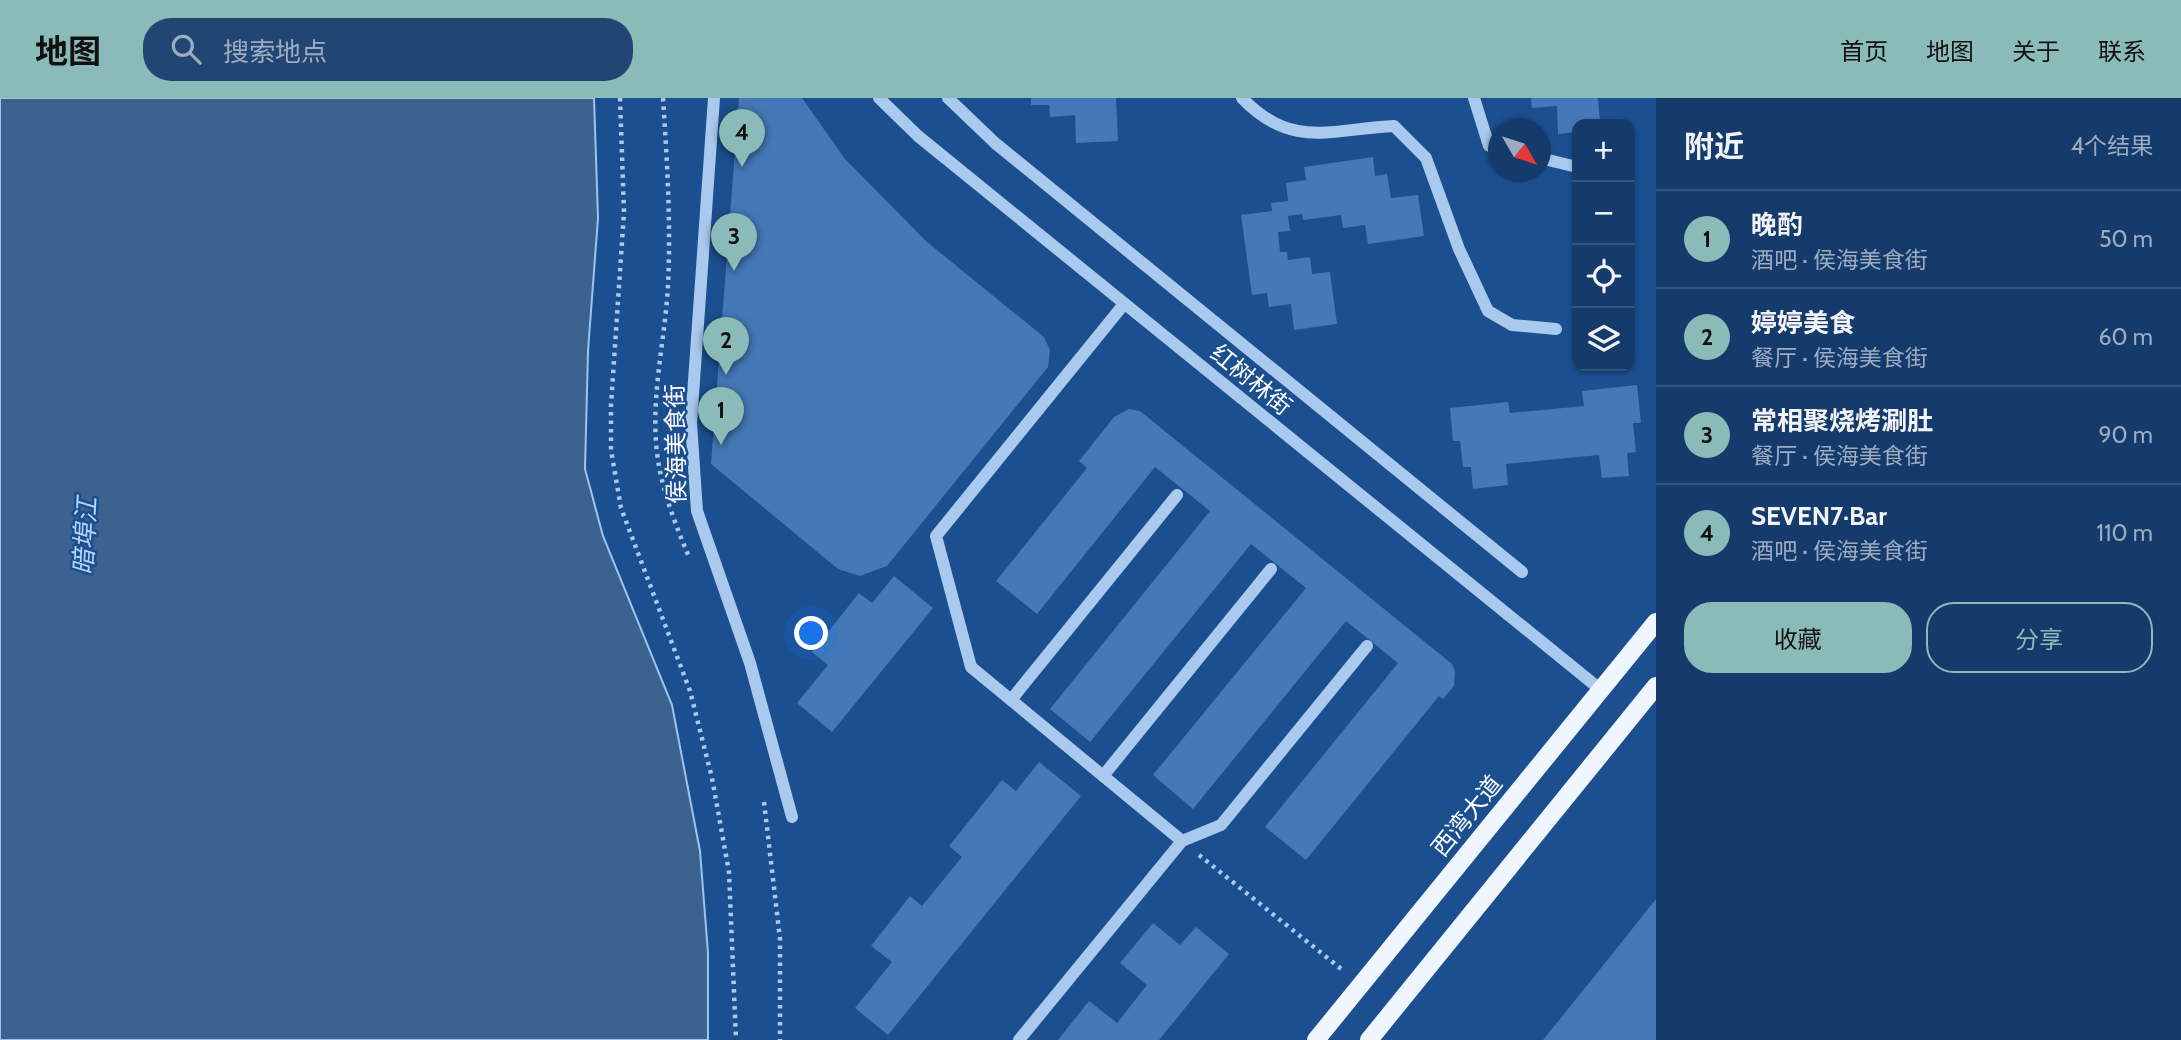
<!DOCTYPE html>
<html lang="zh">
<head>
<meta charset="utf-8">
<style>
	body { margin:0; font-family:Cabin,"Noto Sans SC",sans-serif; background:#214673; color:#f1f3f6 }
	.controls { position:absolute; right:21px; top:21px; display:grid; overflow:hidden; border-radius:14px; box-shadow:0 2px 5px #0004 }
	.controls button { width:63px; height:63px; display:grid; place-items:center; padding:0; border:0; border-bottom:2px solid #33557e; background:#143b6b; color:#f1f3f6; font:35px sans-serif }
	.compass { position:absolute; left:1488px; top:21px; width:63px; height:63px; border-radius:50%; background:#143b6b; box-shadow:0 2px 5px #0004; rotate:129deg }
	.you { position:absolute; left:812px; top:536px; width:24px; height:24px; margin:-18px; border:5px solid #fff; border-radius:50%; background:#1a73e8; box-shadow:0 0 0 10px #1a73e833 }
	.badge { display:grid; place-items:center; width:46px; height:46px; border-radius:50%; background:#8bbbb9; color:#111; font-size:23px; font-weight:700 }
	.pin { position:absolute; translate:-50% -58px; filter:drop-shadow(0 2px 4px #0008) }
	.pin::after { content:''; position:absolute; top:37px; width:24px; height:21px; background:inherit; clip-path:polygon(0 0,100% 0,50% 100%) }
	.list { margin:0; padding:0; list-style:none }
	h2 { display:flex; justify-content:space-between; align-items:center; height:91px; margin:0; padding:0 28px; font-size:30px }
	h2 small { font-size:23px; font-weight:400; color:#9dadc1 }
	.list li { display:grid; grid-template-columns:46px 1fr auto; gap:21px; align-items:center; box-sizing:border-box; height:98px; padding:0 28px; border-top:2px solid #33557e }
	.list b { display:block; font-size:26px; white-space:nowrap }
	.list p { margin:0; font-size:23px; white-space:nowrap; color:#9dadc1 }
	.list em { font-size:23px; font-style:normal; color:#9dadc1 }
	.actions { display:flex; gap:14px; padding:21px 28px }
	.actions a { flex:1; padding:16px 0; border:2px solid #8bbbb9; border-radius:28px; text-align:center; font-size:24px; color:#8bbbb9 }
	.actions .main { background:#8bbbb9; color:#111 }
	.icon { flex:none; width:38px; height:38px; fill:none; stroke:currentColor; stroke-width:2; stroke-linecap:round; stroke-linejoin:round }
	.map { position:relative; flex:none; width:1656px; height:942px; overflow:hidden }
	header { display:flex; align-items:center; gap:42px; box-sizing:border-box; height:98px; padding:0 35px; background:#8bbbb9; color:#111 }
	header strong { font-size:33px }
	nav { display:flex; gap:38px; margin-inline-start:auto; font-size:24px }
	.search { width:490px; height:63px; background:#214673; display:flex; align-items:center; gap:18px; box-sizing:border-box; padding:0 24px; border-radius:28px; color:#9dadc1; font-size:26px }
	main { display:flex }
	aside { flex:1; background:#143b6b }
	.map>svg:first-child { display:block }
</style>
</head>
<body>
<header>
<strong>地图</strong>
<div class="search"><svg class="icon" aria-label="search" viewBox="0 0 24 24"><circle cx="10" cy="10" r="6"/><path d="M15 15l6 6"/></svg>搜索地点</div>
<nav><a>首页</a><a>地图</a><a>关于</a><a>联系</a></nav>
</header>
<main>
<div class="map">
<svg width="1656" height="942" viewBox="0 0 1656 942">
	<rect width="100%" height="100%" fill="#1b4f8f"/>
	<polygon fill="#3c6290" stroke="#9cc4f0" stroke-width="2" points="0,0 594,0 598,120 588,253 585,371 603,438 672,607 700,753 708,855 708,942 0,942"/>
	<g fill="#4478b7">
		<polygon points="739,0 802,0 845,61 927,144 1044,239 1050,252 1048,269 887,468 860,478 838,471 711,366"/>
		<polygon points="1031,0 1116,0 1118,43 1076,45 1075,17 1050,19 1049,7 1031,7"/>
		<polygon points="1531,0 1598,0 1600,26 1577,26 1577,34 1558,36 1557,8 1532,10"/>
		<polygon points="1373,59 1375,78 1387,76 1391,100 1418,97 1424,138 1368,146 1365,127 1343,130 1341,117 1303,122 1302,116 1288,118 1290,133 1278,134 1280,154 1287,154 1288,162 1310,159 1312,176 1330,174 1337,226 1294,232 1291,206 1269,209 1267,195 1252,197 1241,117 1272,113 1271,105 1288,103 1286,85 1306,82 1304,69"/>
		<polygon points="1637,287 1641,325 1633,325 1636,354 1627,355 1629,378 1602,380 1599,357 1506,366 1508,387 1473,391 1471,369 1463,369 1460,343 1453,343 1450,310 1508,304 1510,315 1584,308 1582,293"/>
		<polygon points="1129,311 1140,313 1452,566 1455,573 1454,588 1443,601 1439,598 1306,762 1265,729 1398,565 1346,523 1193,711 1153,677 1306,490 1251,446 1090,644 1050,611 1210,413 1155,369 1037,516 996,483 1087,370 1079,363 1114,319"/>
		<polygon points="894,478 933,510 832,634 797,605 828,567 812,554 859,495 872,505"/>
		<polygon points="1039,664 1081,698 888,937 855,910 892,864 871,848 910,798 922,808 962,759 949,748 1002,682 1016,693"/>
		<polygon points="1656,801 1656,942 1543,942 1593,880"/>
		<polygon points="1153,825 1180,847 1196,829 1229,856 1159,942 1058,942 1089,903 1117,925 1147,887 1120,865"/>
	</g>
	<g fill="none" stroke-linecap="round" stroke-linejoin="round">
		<g stroke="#a9c9ee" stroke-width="4.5" stroke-dasharray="3.5 5" stroke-linecap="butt">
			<polyline points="620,0 624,114 611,307 611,352 621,410 690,593 712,680 729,774 736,942"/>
			<path d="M 663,0 C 667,62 671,125 668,187 C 665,245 649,304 658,362 C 663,395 676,428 689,459"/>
			<polyline points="764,704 780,841 780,942"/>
			<polyline points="1199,757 1345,874"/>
		</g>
		<g stroke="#a9c9ee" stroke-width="12">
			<polyline points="714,0 691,325 697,413 750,565 792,719"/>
			<polyline points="879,0 918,38 1601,592"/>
			<polyline points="948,0 995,45 1522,474"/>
			<path d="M 1242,0 C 1292,52 1331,31 1394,28 L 1426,60 L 1459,151 L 1488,213 L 1512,227 L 1556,231"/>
			<polyline points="1474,0 1489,48 1498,50"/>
			<polyline points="1540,60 1577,69"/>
			<polyline points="1124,206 936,438 971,569 1182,743"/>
			<polyline points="1011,602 1177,397"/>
			<polyline points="1103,678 1271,471"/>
			<polyline points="1019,942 1182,743 1221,727 1367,548"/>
		</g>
		<g stroke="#f0f6ff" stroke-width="18">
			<polyline points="1316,942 1656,524"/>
			<polyline points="1369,942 1656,588"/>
		</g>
	</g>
	<g text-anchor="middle" stroke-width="5" stroke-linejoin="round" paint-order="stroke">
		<g font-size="24" fill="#fff" stroke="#1b4f8f">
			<text transform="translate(1251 282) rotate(39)" y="8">红树林街</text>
			<text transform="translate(676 346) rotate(-91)" y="8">侯海美食街</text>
			<text transform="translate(1467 718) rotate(-51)" y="8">西湾大道</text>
		</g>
		<g font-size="26" font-style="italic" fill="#b5d3f5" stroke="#1b4f8f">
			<text transform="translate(85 438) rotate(-87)" y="9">暗埠江</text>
		</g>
	</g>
</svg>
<div class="controls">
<button>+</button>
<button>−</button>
<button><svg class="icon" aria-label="locate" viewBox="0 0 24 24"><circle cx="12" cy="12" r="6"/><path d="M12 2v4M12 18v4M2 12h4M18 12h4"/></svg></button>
<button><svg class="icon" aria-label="layers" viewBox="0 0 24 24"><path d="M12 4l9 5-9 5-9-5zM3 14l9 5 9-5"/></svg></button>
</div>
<svg class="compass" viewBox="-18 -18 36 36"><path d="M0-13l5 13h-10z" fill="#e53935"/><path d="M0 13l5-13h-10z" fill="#9dadc1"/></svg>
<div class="you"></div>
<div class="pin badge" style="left:721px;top:347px">1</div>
<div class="pin badge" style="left:726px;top:277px">2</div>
<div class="pin badge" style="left:734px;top:173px">3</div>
<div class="pin badge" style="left:742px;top:69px">4</div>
</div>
<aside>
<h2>附近<small>4个结果</small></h2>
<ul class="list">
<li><span class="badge">1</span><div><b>晚酌</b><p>酒吧 · 侯海美食街</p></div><em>50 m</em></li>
<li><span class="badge">2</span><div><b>婷婷美食</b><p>餐厅 · 侯海美食街</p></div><em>60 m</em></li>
<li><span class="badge">3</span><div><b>常相聚烧烤涮肚</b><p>餐厅 · 侯海美食街</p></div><em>90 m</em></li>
<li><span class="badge">4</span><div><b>SEVEN7·Bar</b><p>酒吧 · 侯海美食街</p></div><em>110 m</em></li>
</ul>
<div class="actions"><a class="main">收藏</a><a>分享</a></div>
</aside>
</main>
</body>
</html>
